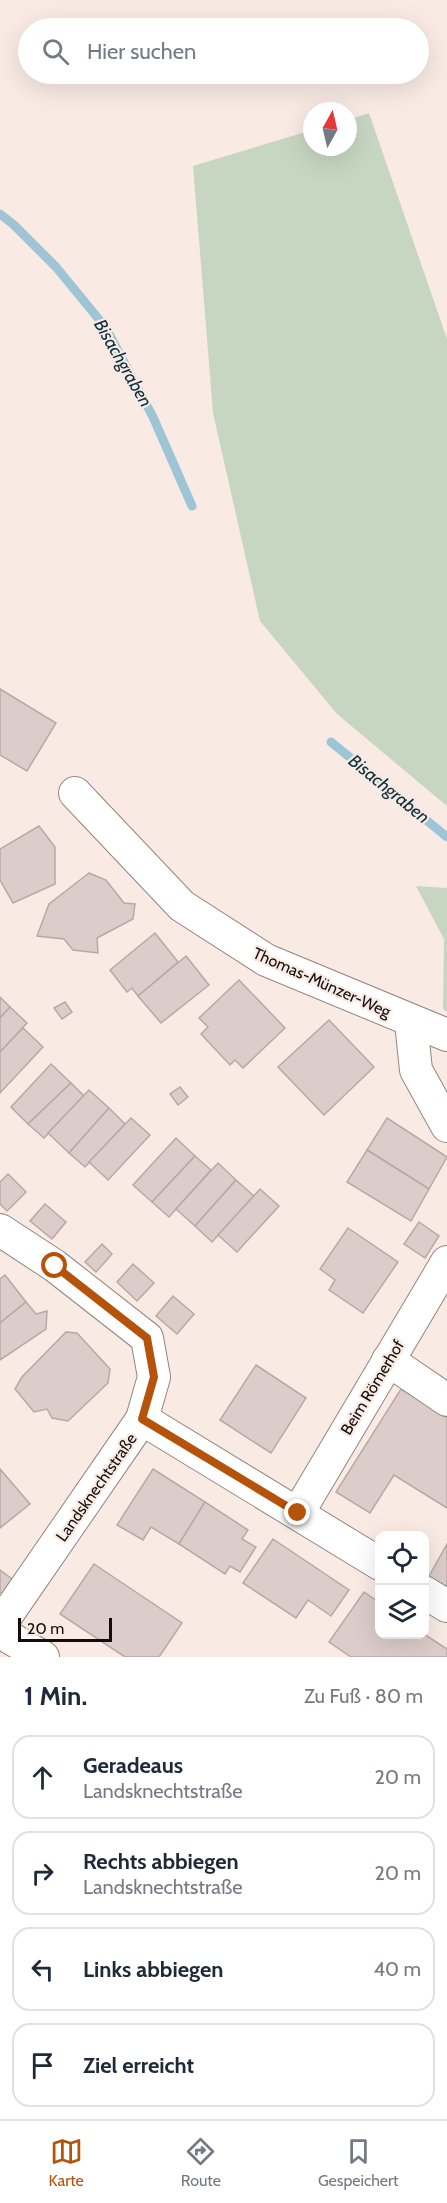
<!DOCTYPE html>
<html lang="de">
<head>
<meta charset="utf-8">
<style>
	body { margin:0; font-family:Cabin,sans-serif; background:#f6f6f7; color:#1f2937 }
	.controls { position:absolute; right:18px; bottom:18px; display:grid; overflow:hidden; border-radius:12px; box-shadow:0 6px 24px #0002 }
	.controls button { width:54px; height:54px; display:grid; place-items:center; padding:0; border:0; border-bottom:2px solid #e0e1e3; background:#fff; color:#1f2937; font:30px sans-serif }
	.compass { position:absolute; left:303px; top:102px; width:54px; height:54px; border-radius:50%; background:#fff; box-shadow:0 6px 24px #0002; rotate:8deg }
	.scale { position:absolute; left:18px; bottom:15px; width:94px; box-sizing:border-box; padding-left:6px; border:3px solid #120d0b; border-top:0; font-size:16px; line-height:21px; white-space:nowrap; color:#120d0b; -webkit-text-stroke:4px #f9eae4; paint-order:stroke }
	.stop { position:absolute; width:18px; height:18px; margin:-14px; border:4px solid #b45309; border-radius:50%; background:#fff }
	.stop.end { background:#b45309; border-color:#fff; box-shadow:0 2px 6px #0008 }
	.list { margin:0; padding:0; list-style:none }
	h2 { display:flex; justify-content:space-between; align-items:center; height:78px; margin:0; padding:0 24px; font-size:26px }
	h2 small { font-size:20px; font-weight:400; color:#747a83 }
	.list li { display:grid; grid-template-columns:39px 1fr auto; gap:18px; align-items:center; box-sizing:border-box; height:84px; margin:0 12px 12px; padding:0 12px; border:2px solid #e0e1e3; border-radius:18px }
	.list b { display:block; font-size:22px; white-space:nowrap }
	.list p { margin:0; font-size:20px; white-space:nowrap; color:#747a83 }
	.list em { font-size:20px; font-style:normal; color:#747a83 }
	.icon { flex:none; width:33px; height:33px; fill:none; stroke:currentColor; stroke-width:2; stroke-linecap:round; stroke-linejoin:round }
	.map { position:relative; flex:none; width:447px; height:1657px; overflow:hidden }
	.search { position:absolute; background:#fff; box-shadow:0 6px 24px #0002; left:18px; right:18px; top:18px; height:66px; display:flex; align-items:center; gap:15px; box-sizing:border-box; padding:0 21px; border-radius:33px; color:#747a83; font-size:22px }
	.sheet { height:462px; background:#fff }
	nav { display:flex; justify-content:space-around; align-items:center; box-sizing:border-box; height:84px; border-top:2px solid #e0e1e3; background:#fff; font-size:16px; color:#747a83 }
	nav a { display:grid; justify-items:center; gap:3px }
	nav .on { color:#b45309 }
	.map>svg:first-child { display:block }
</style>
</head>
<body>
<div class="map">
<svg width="447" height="1657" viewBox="0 0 447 1657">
	<rect width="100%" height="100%" fill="#f9eae4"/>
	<g fill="#c7d6c1">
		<polygon points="369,113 447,339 447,806 337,714 260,621 213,413 193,166 312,130 312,147 348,147 348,120"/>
		<polygon points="416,886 447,888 447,1012 443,1009 444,939"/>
	</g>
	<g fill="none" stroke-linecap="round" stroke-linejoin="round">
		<g stroke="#9dc5d6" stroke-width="9">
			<polyline points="0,214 13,224 56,267 106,328 153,417 192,506"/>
			<polyline points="331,742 447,837"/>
		</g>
	</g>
	<g fill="#dcccca" stroke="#b8a9a7" stroke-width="1.5">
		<polygon points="0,689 56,723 27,771 0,755"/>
		<polygon points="39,826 55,847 55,884 13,903 0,880 0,849"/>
		<polygon points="89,873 106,880 124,903 135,904 133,919 97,938 98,953 73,950 64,939 37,936 49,904"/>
		<polygon points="155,933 178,962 138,996 132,988 127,992 110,970"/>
		<polygon points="186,956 209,985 161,1023 138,996"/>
		<polygon points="239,980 285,1028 243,1068 235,1060 230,1065 201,1034 208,1027 199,1018"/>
		<polygon points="0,997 10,1007 0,1018"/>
		<polygon points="65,1002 72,1012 62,1019 54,1008"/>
		<polygon points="10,1007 27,1023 0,1052 0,1018"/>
		<polygon points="329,1020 374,1067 324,1115 278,1067"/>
		<polygon points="23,1028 43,1047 0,1093 0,1052"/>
		<polygon points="51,1064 71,1083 28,1124 11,1107"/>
		<polygon points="71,1083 84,1096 44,1138 28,1124"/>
		<polygon points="180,1087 188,1097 178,1105 170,1094"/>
		<polygon points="89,1090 109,1108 69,1153 48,1133"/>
		<polygon points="109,1108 125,1124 85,1167 69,1153"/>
		<polygon points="131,1118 150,1135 108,1180 89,1162"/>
		<polygon points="387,1118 447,1157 429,1189 367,1150"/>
		<polygon points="176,1138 195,1156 152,1202 133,1185"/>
		<polygon points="367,1150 429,1189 411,1221 347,1182"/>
		<polygon points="195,1156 211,1170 169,1217 152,1202"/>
		<polygon points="218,1163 236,1180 195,1226 176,1209"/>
		<polygon points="8,1174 26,1192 7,1211 0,1204 0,1182"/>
		<polygon points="236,1180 254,1196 212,1242 195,1226"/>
		<polygon points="260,1189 279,1206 237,1252 218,1235"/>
		<polygon points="45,1204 66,1222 52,1239 30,1221"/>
		<polygon points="419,1222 439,1236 425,1258 404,1244"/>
		<polygon points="348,1228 398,1262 363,1313 329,1290 335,1280 320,1269"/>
		<polygon points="102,1244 112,1254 96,1272 85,1262"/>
		<polygon points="133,1264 154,1283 137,1301 117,1282"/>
		<polygon points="5,1275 26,1302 0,1323 0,1279"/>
		<polygon points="173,1296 194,1314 177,1334 156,1316"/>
		<polygon points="26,1302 36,1314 47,1311 46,1329 0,1360 0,1323"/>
		<polygon points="66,1332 77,1333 110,1369 108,1383 68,1421 52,1418 47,1409 34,1412 15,1389 22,1377"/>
		<polygon points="256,1365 306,1398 271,1453 220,1420"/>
		<polygon points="401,1389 447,1417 447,1508 394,1475 370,1513 336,1492"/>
		<polygon points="0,1469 30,1504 0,1528"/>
		<polygon points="153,1469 205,1502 179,1544 151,1527 143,1540 117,1525"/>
		<polygon points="205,1502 248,1530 242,1539 256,1547 240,1572 230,1566 225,1574 179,1544"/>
		<polygon points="273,1539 349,1590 331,1616 308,1600 296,1618 243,1583"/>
		<polygon points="447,1544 447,1589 428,1578"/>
		<polygon points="94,1564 182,1623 159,1657 125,1657 60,1614"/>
		<polygon points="0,1570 16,1582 6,1596 0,1592"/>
		<polygon points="364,1592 380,1603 380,1634 424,1634 447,1649 447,1657 351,1657 329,1642"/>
	</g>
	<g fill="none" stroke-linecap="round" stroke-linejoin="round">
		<g stroke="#938680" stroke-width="34">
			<g id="minor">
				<polyline points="75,793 182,906 266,960 447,1035"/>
				<polyline points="411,1022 416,1070 447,1126"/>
				<polyline points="0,1230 55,1266 147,1338 154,1377 142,1419 0,1625"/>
				<polyline points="388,1360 447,1400"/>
				<polyline points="142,1419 380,1564"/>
				<polyline points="298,1513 447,1262"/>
				<polyline points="424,1592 447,1606"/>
				<polyline points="0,1632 43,1657"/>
			</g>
		</g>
		<use href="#minor" stroke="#fff" stroke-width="32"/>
	</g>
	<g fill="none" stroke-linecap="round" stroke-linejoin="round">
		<polyline stroke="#b45309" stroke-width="8" points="55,1266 147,1338 154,1377 142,1419 298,1513"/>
	</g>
	<g text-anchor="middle" stroke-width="4.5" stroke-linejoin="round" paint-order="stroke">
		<g font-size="16" fill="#120d0b" stroke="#f9eae4">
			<text transform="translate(322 982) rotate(24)" y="6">Thomas-Münzer-Weg</text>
			<text transform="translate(372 1387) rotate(-59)" y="6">Beim Römerhof</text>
			<text transform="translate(96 1487) rotate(-55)" y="6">Landsknechtstraße</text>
		</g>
		<g font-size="18" font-style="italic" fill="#0d313f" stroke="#f9eae4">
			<text transform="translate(123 363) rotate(60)" y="6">Bisachgraben</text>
			<text transform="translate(389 789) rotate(39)" y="6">Bisachgraben</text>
		</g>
	</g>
</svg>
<div class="controls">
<button><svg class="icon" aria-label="locate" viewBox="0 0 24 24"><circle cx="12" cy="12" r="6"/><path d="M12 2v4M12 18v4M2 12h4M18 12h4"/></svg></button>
<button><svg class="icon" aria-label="layers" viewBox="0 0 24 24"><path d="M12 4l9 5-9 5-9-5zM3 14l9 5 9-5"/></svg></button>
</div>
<svg class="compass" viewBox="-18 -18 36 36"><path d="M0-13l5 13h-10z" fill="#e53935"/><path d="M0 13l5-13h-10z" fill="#747a83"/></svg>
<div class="scale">20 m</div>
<div class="stop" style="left:55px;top:1266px"></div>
<div class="stop end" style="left:298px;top:1513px"></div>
<div class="search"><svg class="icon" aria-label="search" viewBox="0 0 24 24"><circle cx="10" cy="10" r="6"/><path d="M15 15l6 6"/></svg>Hier suchen</div>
</div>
<section class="sheet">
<h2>1 Min.<small>Zu Fuß · 80 m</small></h2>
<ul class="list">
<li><svg class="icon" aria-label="ahead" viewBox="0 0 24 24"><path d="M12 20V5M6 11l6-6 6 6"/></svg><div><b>Geradeaus</b><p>Landsknechtstraße</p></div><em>20 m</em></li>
<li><svg class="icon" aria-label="right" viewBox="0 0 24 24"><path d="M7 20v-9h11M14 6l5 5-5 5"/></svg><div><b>Rechts abbiegen</b><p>Landsknechtstraße</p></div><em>20 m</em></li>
<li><svg class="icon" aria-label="left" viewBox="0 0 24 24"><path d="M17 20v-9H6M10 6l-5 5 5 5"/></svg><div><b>Links abbiegen</b></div><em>40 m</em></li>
<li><svg class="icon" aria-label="arrive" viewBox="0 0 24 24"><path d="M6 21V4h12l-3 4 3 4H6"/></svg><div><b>Ziel erreicht</b></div></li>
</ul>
</section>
<nav>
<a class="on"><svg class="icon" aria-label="map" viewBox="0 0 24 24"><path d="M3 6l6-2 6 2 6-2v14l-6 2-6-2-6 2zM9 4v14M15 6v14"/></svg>Karte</a>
<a><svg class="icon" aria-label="directions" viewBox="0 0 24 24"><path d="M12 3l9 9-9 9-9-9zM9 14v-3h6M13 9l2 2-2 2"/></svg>Route</a>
<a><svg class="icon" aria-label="saved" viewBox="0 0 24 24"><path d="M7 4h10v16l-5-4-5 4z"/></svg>Gespeichert</a>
</nav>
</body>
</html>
